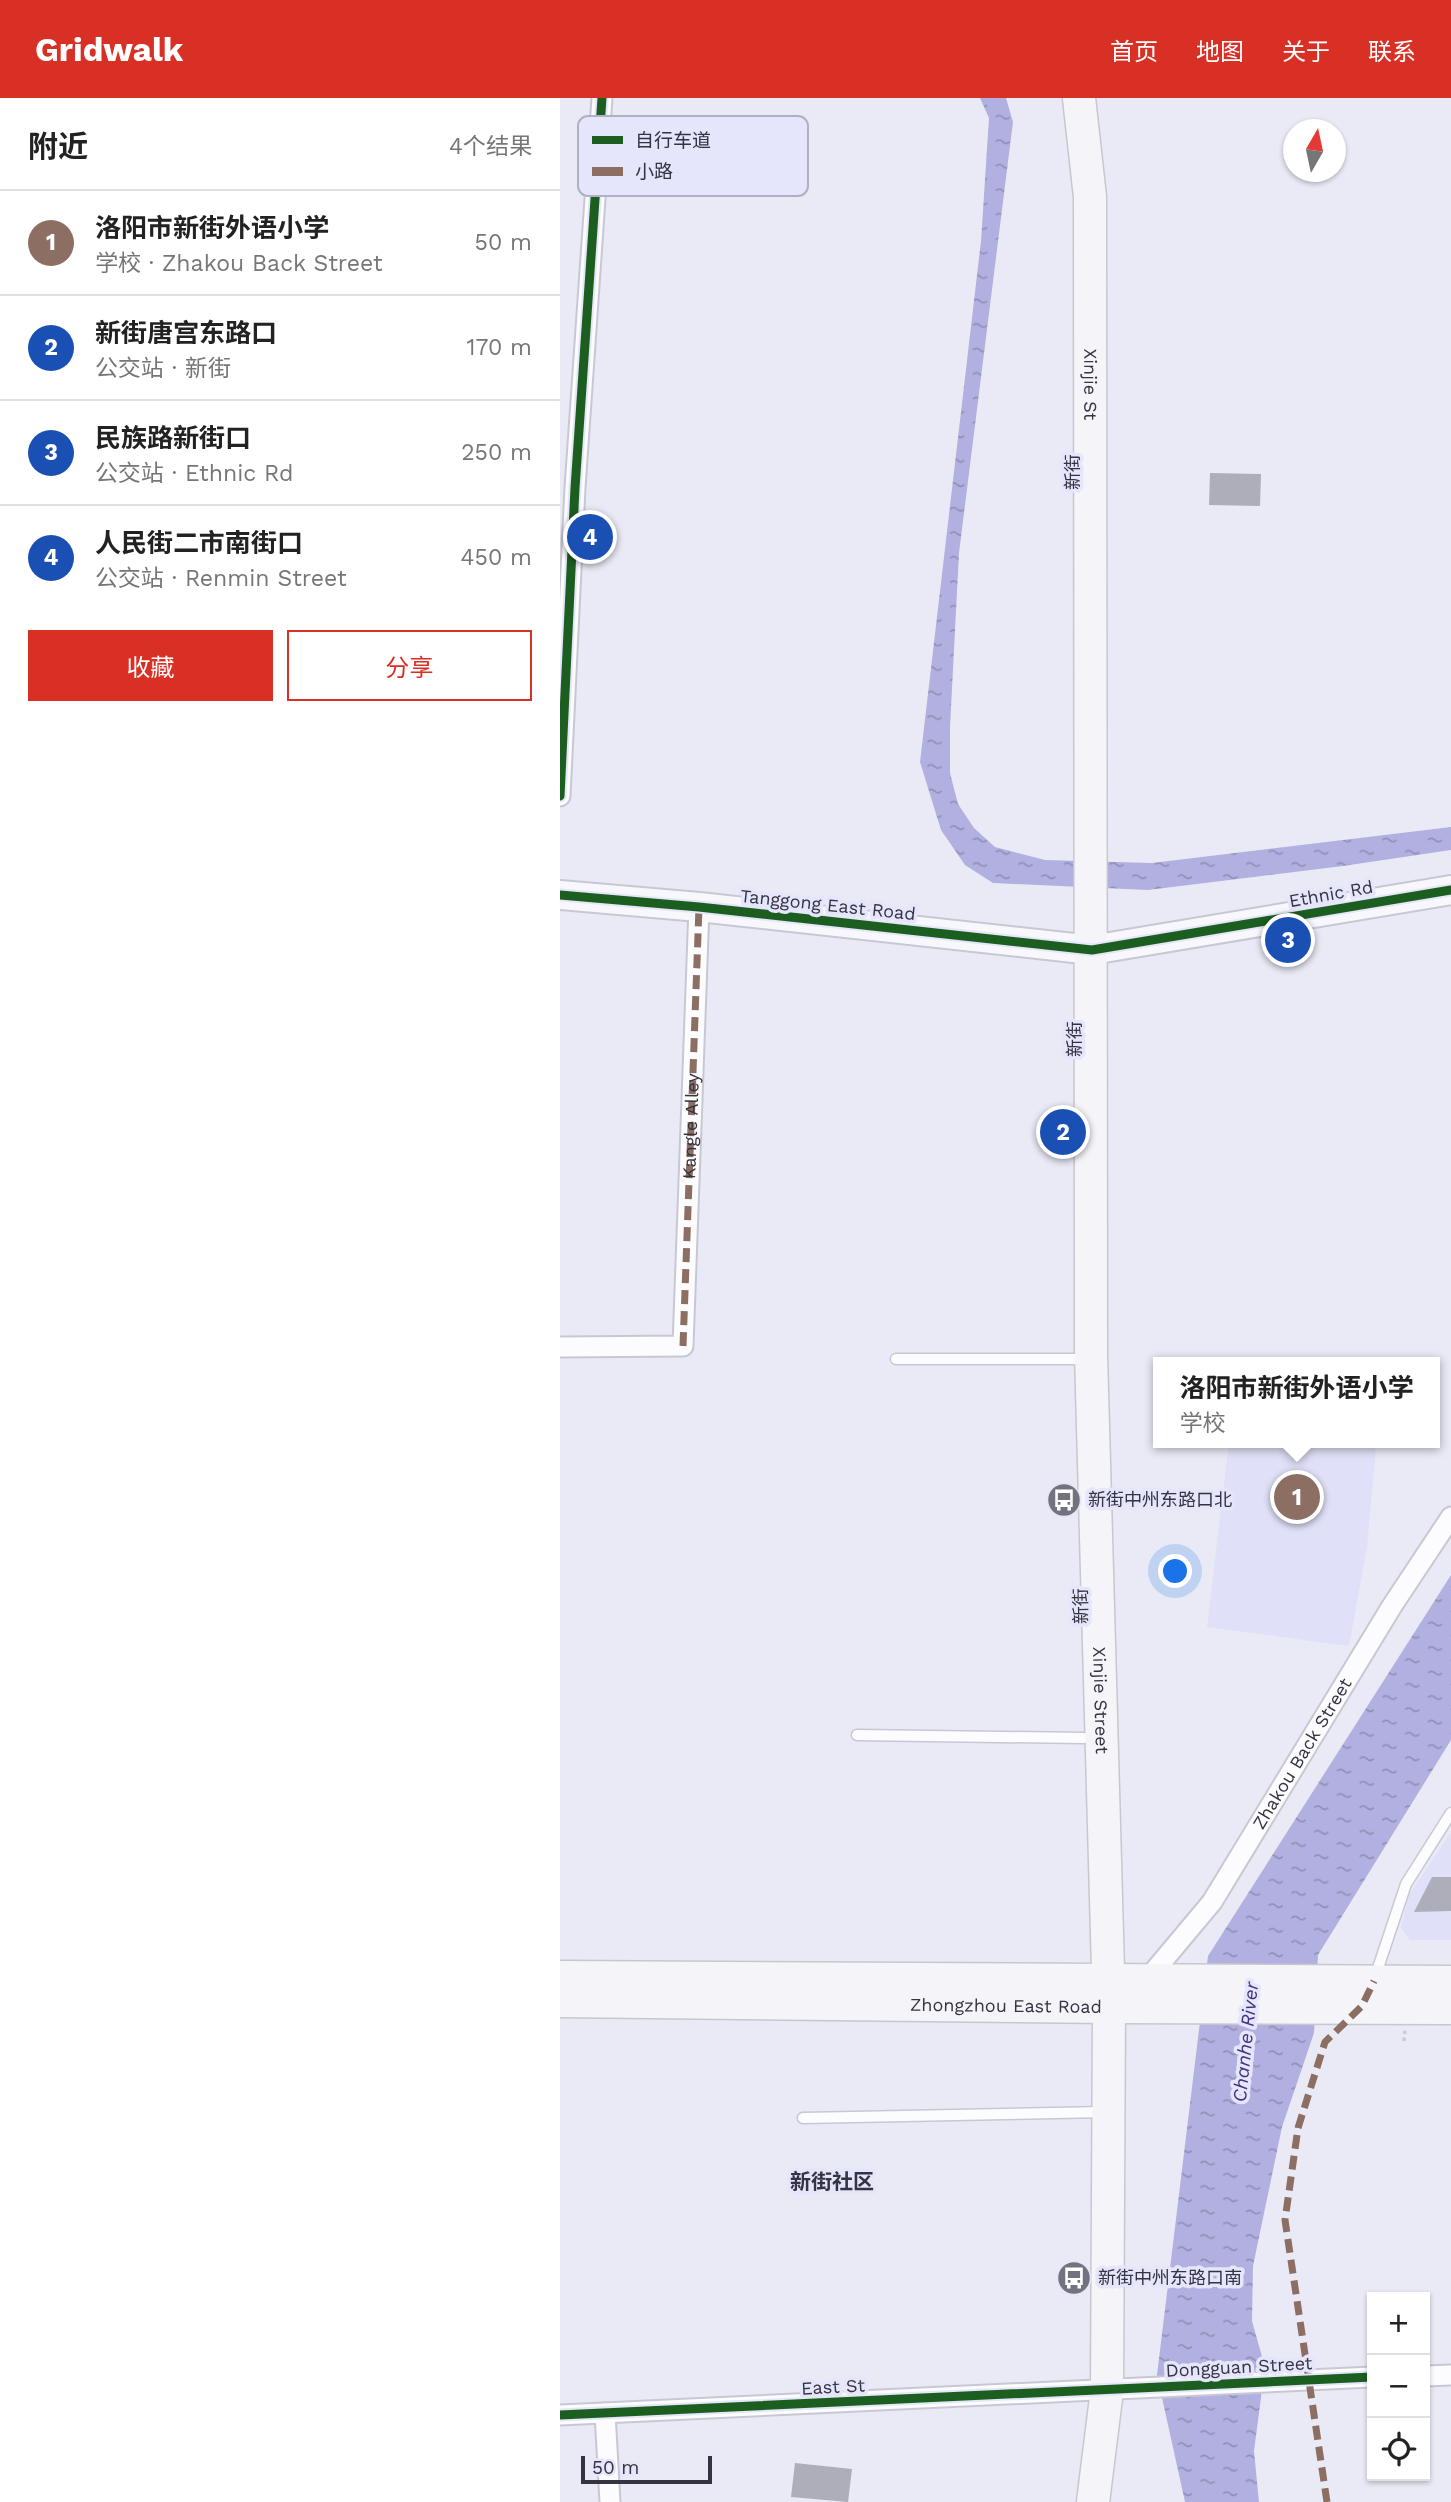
<!DOCTYPE html>
<html lang="zh">
<head>
<meta charset="utf-8">
<style>
	body { margin:0; font-family:"Work Sans","Noto Sans SC",sans-serif; background:#f2f2f2; color:#222 }
	.controls { position:absolute; right:21px; bottom:21px; display:grid; overflow:hidden; border-radius:0px; box-shadow:0 2px 5px #0004 }
	.controls button { width:63px; height:63px; display:grid; place-items:center; padding:0; border:0; border-bottom:2px solid #e0e0e0; background:#fff; color:#222; font:35px sans-serif }
	.compass { position:absolute; left:723px; top:21px; width:63px; height:63px; border-radius:50%; background:#fff; box-shadow:0 2px 5px #0004; rotate:9deg }
	.scale { position:absolute; left:21px; bottom:18px; width:131px; box-sizing:border-box; padding-left:7px; border:4px solid #333341; border-top:0; font-size:19px; line-height:24px; white-space:nowrap; color:#333341; -webkit-text-stroke:5px #e5e5fb; paint-order:stroke }
	.you { position:absolute; left:616px; top:1474px; width:24px; height:24px; margin:-18px; border:5px solid #fff; border-radius:50%; background:#1a73e8; box-shadow:0 0 0 10px #1a73e833 }
	.badge { display:grid; place-items:center; width:46px; height:46px; border-radius:50%; background:#d93025; color:#fff; font-size:23px; font-weight:700 }
	.pin { position:absolute; translate:-50% -50%; border:4px solid #fff; box-shadow:0 2px 7px #0006 }
	.popup { position:absolute; left:593px; top:1259px; width:287px; height:91px; box-sizing:border-box; display:grid; place-content:center; border-radius:0px; background:#fff; filter:drop-shadow(0 2px 5px #0005); font-size:23px; white-space:nowrap; color:#767676 }
	.popup b { font-size:26px; color:#222 }
	.popup::after { content:''; position:absolute; left:50%; top:100%; margin-left:-14px; border:14px solid transparent; border-top-color:#fff }
	.list { margin:0; padding:0; list-style:none }
	h2 { display:flex; justify-content:space-between; align-items:center; height:91px; margin:0; padding:0 28px; font-size:30px }
	h2 small { font-size:23px; font-weight:400; color:#767676 }
	.list li { display:grid; grid-template-columns:46px 1fr auto; gap:21px; align-items:center; box-sizing:border-box; height:105px; padding:0 28px; border-top:2px solid #e0e0e0 }
	.list b { display:block; font-size:26px; white-space:nowrap }
	.list p { margin:0; font-size:23px; white-space:nowrap; color:#767676 }
	.list em { font-size:23px; font-style:normal; color:#767676 }
	.actions { display:flex; gap:14px; padding:21px 28px }
	.actions a { flex:1; padding:16px 0; border:2px solid #d93025; border-radius:0px; text-align:center; font-size:24px; color:#d93025 }
	.actions .main { background:#d93025; color:#fff }
	.icon { flex:none; width:38px; height:38px; fill:none; stroke:currentColor; stroke-width:2; stroke-linecap:round; stroke-linejoin:round }
	.map { position:relative; flex:none; width:891px; height:2404px; overflow:hidden }
	header { display:flex; align-items:center; gap:42px; box-sizing:border-box; height:98px; padding:0 35px; background:#d93025; color:#fff }
	header strong { font-size:33px }
	nav { display:flex; gap:38px; margin-inline-start:auto; font-size:24px }
	main { display:flex }
	aside { flex:1; background:#fff }
	.map>svg:first-child { display:block }
</style>
</head>
<body>
<header>
<strong>Gridwalk</strong>
<nav><a>首页</a><a>地图</a><a>关于</a><a>联系</a></nav>
</header>
<main>
<aside>
<h2>附近<small>4个结果</small></h2>
<ul class="list">
<li><span class="badge" style="background:#8d6e63">1</span><div><b>洛阳市新街外语小学</b><p>学校 · Zhakou Back Street</p></div><em>50 m</em></li>
<li><span class="badge" style="background:#1a4fb4">2</span><div><b>新街唐宫东路口</b><p>公交站 · 新街</p></div><em>170 m</em></li>
<li><span class="badge" style="background:#1a4fb4">3</span><div><b>民族路新街口</b><p>公交站 · Ethnic Rd</p></div><em>250 m</em></li>
<li><span class="badge" style="background:#1a4fb4">4</span><div><b>人民街二市南街口</b><p>公交站 · Renmin Street</p></div><em>450 m</em></li>
</ul>
<div class="actions"><a class="main">收藏</a><a>分享</a></div>
</aside>
<div class="map">
<svg width="891" height="2404" viewBox="0 0 891 2404">
	<defs>
		<pattern id="water-ripples" width="26" height="14" patternUnits="userSpaceOnUse" patternTransform="scale(1.75)"><rect width="26" height="14" fill="#b2b0e0"/><path d="M2 4q2-2 4 0t4 0M15 11q2-2 4 0t4 0" fill="none" stroke="#9190b7"/></pattern>
	</defs>
	<rect width="100%" height="100%" fill="#eaeaf6"/>
	<g fill="#e0e0f8">
		<polygon points="669,1345 785,1345 816,1349 807,1449 789,1548 647,1529"/>
		<polygon points="891,1734 891,1842 850,1842 841,1830 849,1797"/>
	</g>
	<g fill="url(#water-ripples)">
		<polygon points="420,0 446,0 453,24 399,455 390,629 390,675 398,706 414,730 435,749 485,762 592,765 891,729 891,752 783,768 588,792 433,785 405,767 381,732 360,664 421,143 429,20"/>
		<polygon points="891,1477 891,1642 758,1857 754,1935 722,2029 693,2168 692,2223 705,2269 694,2353 699,2404 625,2404 597,2277 648,1858"/>
	</g>
	<g fill="#aeaeba">
		<polygon points="650,375 701,376 700,408 649,407"/>
		<polygon points="872,1779 891,1779 891,1813 854,1814"/>
		<polygon points="235,2365 292,2371 288,2404 231,2399"/>
	</g>
	<g fill="none" stroke-linecap="round" stroke-linejoin="round">
		<g stroke="#c8c8d4" stroke-width="13">
			<g id="lane">
				<polyline points="336,1261 516,1261"/>
				<polyline points="297,1637 524,1640"/>
				<polyline points="815,1879 846,1786 891,1715"/>
				<polyline points="243,2020 546,2014"/>
			</g>
		</g>
		<g stroke="#c8c8d4" stroke-width="23">
			<g id="street">
				<polyline points="0,698 15,390 42,0"/>
				<polyline points="0,1249 123,1248 139,809"/>
				<path id="s1" d="M 585,1884 L 652,1804 L 832,1508 L 891,1419"/>
				<polyline points="865,2278 891,2277"/>
				<polyline points="45,2315 50,2404"/>
				<polyline points="0,2317 812,2279"/>
			</g>
		</g>
		<g stroke="#c8c8d4" stroke-width="32">
			<polyline id="secondary" points="0,797 139,809 532,852 891,792"/>
		</g>
		<g stroke="#c7c7ce" stroke-width="35">
			<g id="primary">
				<path id="s2" d="M 519,0 L 530,99 L 531,1256 L 549,1909 L 547,2292 L 533,2404"/>
				<polyline points="0,1879 891,1884"/>
				<path id="s3" d="M 0,1903 L 549,1909 L 891,1910"/>
			</g>
		</g>
		<polyline stroke="#cbcbd0" stroke-width="3.5" stroke-dasharray="3.5 3.5" stroke-linecap="butt" points="844,1943 845,1932"/>
		<use href="#lane" stroke="#fcfcfe" stroke-width="10"/>
		<use href="#street" stroke="#fcfcfe" stroke-width="19"/>
		<use href="#secondary" stroke="#f8f8fc" stroke-width="28"/>
		<use href="#primary" stroke="#f4f4f9" stroke-width="32"/>
		<g stroke="#8d6e63" stroke-width="7" stroke-dasharray="14 7" stroke-linecap="butt">
			<path id="s4" d="M 123,1248 L 139,809"/>
			<polyline points="767,2404 725,2122 738,2030 765,1944 802,1908 814,1883"/>
		</g>
		<g stroke="#e5e5fb" stroke-width="13">
			<g id="cycleway">
				<polyline points="0,698 15,390 42,0"/>
				<polyline points="0,797 139,809 532,852 891,792"/>
				<polyline points="0,2317 812,2279"/>
			</g>
		</g>
		<use href="#cycleway" stroke="#1b5e20" stroke-width="9"/>
	</g>
	<defs>
		<g id="bus-disc" transform="scale(1.75)"><circle r="9.5" fill="#737380" stroke="#e5e5fb"/><path d="M-5-6H5V4H4V6H2V4H-2V6H-4V4H-5ZM-3.5-4V0h7V-4ZM-3.5 1.2v1.5H-2V1.2ZM2 1.2v1.5H3.5V1.2Z" fill="#fff"/></g>
	</defs>
	<g fill-rule="evenodd">
		<use href="#bus-disc" x="504" y="1402"/>
		<use href="#bus-disc" x="514" y="2180"/>
	</g>
	<g text-anchor="middle" stroke-width="7" stroke-linejoin="round" paint-order="stroke">
		<g font-size="18" fill="#333341" stroke="#e5e5fb">
			<text dy="6" stroke="none"><textPath href="#s2" startOffset="287">Xinjie St</textPath></text>
			<text transform="translate(513 374) rotate(-90)" y="6">新街</text>
			<text transform="translate(771 796) rotate(-10)" y="6">Ethnic Rd</text>
			<text transform="translate(268 807) rotate(6)" y="6">Tanggong East Road</text>
			<text transform="translate(515 941) rotate(-90)" y="6">新街</text>
			<text dy="6" stroke="none"><textPath href="#s4" startOffset="220">Kangle Alley</textPath></text>
			<text transform="translate(521 1508) rotate(-91)" y="6">新街</text>
			<text dy="6" stroke="none"><textPath href="#s2" startOffset="1603">Xinjie Street</textPath></text>
			<text dy="6" stroke="none"><textPath href="#s1" startOffset="278">Zhakou Back Street</textPath></text>
			<text dy="6" stroke="none"><textPath href="#s3" startOffset="446">Zhongzhou East Road</textPath></text>
			<text transform="translate(679 2269) rotate(-3)" y="6">Dongguan Street</text>
			<text transform="translate(273 2289) rotate(-3)" y="6">East St</text>
		</g>
		<g font-size="18" fill="#333341" stroke="#e5e5fb" text-anchor="start">
			<text x="528" y="1408">新街中州东路口北</text>
			<text x="538" y="2186">新街中州东路口南</text>
		</g>
		<g font-size="19" font-style="italic" fill="#40347f" stroke="#e5e5fb">
			<text transform="translate(685 1944) rotate(-84)" y="7">Chanhe River</text>
		</g>
		<g font-size="21" font-weight="bold" fill="#333341" stroke="#e5e5fb">
			<text x="272" y="2091">新街社区</text>
		</g>
	</g>
	<rect x="18" y="18" width="230" height="80" rx="10" fill="#e5e5fb" stroke="#b0b0c3" stroke-width="2"/>
	<rect x="32" y="38" width="31" height="8" fill="#1b5e20"/>
	<rect x="32" y="69" width="31" height="9" fill="#8d6e63"/>
	<g font-size="19" fill="#333341">
		<text x="75" y="49">自行车道</text>
		<text x="75" y="80">小路</text>
	</g>
</svg>
<div class="controls">
<button>+</button>
<button>−</button>
<button><svg class="icon" aria-label="locate" viewBox="0 0 24 24"><circle cx="12" cy="12" r="6"/><path d="M12 2v4M12 18v4M2 12h4M18 12h4"/></svg></button>
</div>
<svg class="compass" viewBox="-18 -18 36 36"><path d="M0-13l5 13h-10z" fill="#e53935"/><path d="M0 13l5-13h-10z" fill="#767676"/></svg>
<div class="scale">50 m</div>
<div class="you"></div>
<div class="pin badge" style="left:737px;top:1399px;background:#8d6e63">1</div>
<div class="popup"><b>洛阳市新街外语小学</b>学校</div>
<div class="pin badge" style="left:503px;top:1034px;background:#1a4fb4">2</div>
<div class="pin badge" style="left:728px;top:842px;background:#1a4fb4">3</div>
<div class="pin badge" style="left:30px;top:439px;background:#1a4fb4">4</div>
</div>
</main>
</body>
</html>
